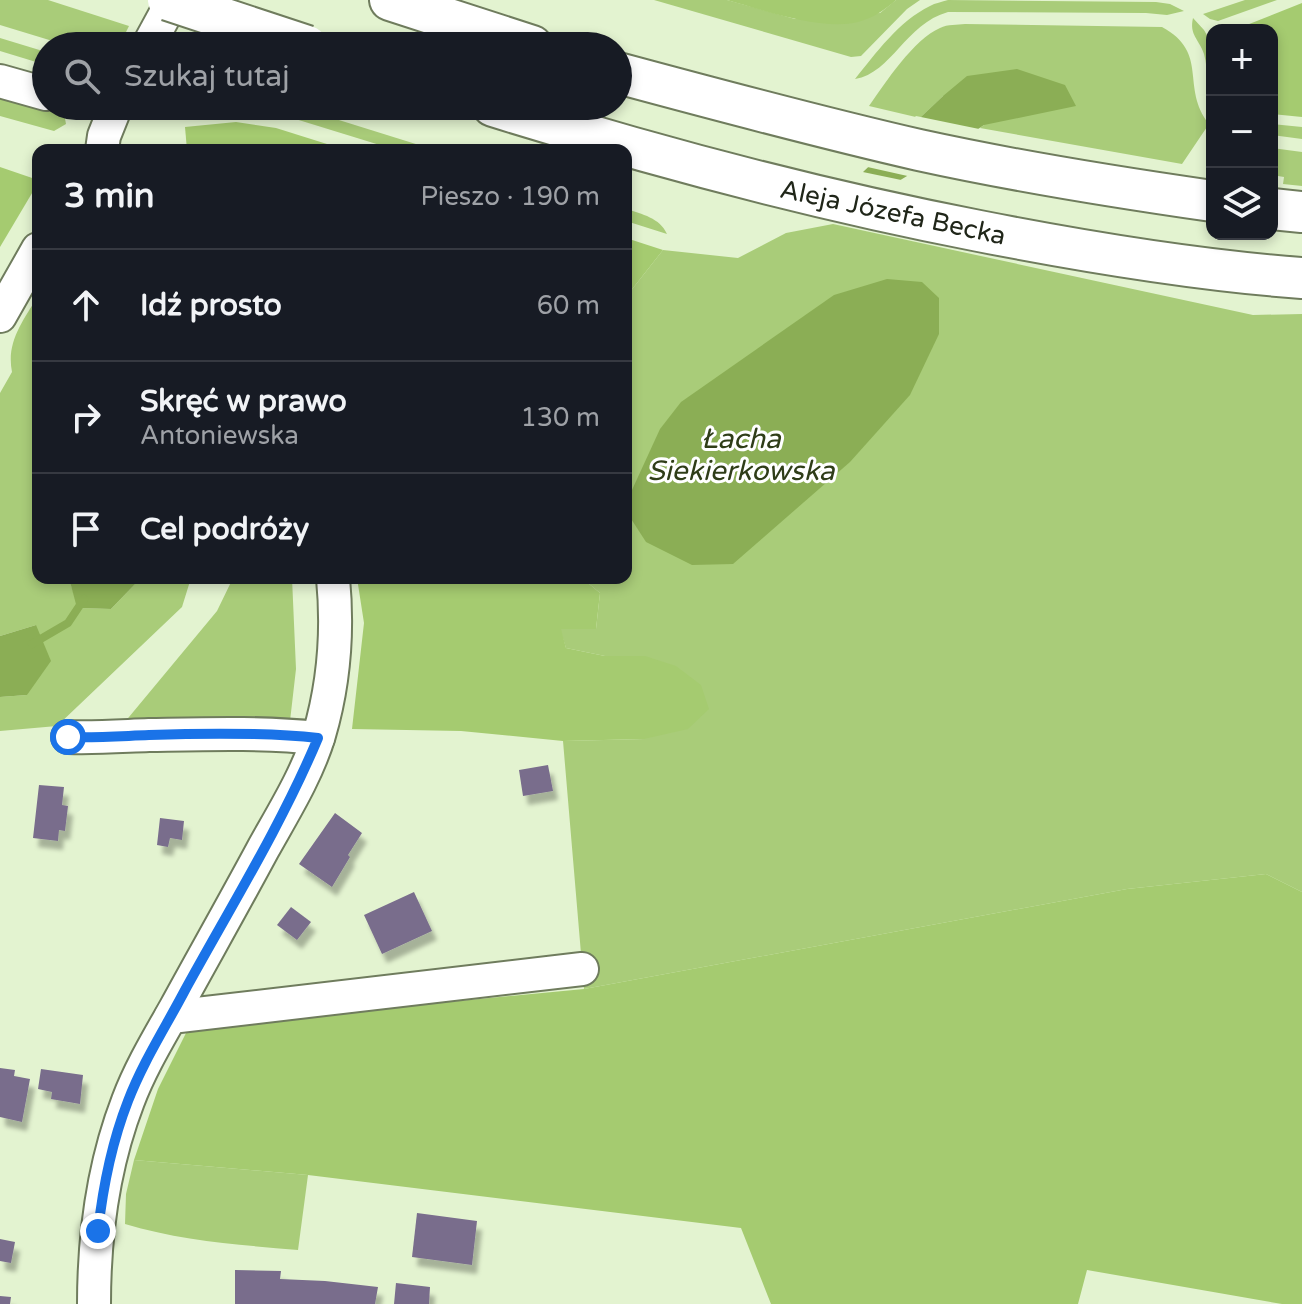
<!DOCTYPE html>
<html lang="pl">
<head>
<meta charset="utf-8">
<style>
	body { margin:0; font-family:"Varela Round",sans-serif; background:#20242c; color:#f1f3f6 }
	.controls { position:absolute; right:24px; top:24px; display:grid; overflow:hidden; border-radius:16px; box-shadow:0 4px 12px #0003 }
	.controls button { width:72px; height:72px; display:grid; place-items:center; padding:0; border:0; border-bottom:2px solid #363941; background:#171b24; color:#f1f3f6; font:40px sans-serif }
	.stop { position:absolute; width:24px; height:24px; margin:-18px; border:6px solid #1a73e8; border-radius:50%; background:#fff }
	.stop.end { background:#1a73e8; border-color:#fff; box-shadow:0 2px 8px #0008 }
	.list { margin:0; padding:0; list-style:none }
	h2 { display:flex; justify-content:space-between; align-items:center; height:104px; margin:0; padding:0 32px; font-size:34px }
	h2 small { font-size:26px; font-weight:400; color:#9ea1a6 }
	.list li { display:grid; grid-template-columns:52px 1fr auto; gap:24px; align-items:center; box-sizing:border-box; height:112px; padding:0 32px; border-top:2px solid #363941 }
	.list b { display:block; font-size:30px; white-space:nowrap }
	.list p { margin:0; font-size:26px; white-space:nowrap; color:#9ea1a6 }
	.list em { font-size:26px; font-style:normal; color:#9ea1a6 }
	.icon { flex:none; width:44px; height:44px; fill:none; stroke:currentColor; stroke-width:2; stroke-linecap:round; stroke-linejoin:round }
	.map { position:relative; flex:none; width:1302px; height:1304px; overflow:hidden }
	.search { position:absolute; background:#171b24; box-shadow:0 4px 12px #0003; left:32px; top:32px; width:600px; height:88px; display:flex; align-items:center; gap:20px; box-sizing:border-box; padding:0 28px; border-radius:44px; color:#9ea1a6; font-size:30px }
	.panel { position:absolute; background:#171b24; box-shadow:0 4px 12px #0003; left:32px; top:144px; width:600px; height:440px; border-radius:16px }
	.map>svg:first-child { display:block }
</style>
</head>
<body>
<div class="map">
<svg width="1302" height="1304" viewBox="0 0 1302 1304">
	<defs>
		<filter id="shadow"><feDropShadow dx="5" dy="9" stdDeviation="2" flood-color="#0004"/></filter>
	</defs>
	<rect width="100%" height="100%" fill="#e3f3d0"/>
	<g fill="#a9cc79">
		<polygon points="0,0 48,0 129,26 119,46 69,46 0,25"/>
		<polygon points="654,0 727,0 795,19 880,13 896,0 920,0 907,9 861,56 851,57"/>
		<path d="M 948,0 L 1156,2 L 1170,4 L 1184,11 L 1167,15 L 1146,13 L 948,12 C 905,24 892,73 855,79 C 876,53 899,21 930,6 C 935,3 942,2 948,0 Z"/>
		<polygon points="1245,0 1277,0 1218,21 1210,19 1203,14"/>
		<path d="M 1193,18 L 1204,30 L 1212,44 L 1212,106 C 1205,89 1209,71 1204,54 C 1199,39 1189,35 1193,18 Z"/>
		<path d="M 965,24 L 1162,27 C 1210,53 1180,87 1209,124 L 1182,164 L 980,128 L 984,125 L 943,96 L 920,118 L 869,106 C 885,83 914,39 940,28 C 948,24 957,25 965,24 Z"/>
		<polygon points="0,38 46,52 46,65 0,51"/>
		<polygon points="0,95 64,113 66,124 54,131 0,116"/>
		<polygon points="253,106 294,106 435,150 396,150"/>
		<polygon points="1272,124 1302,127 1302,139 1272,135"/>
		<polygon points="1272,148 1302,152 1302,186 1283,184 1284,177 1272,175"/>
		<path d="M 626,209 C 642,214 660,218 667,234 L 626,221 Z"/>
		<polygon points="833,224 1253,315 1302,314 1302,892 1266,874 1127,889 584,989 563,741 644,739 645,656 605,656 566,648 560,629 596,629 600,593 582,578 626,578 626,297 663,250 738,258 786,233"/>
		<path d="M 38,296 L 38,578 L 69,578 L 78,608 L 111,609 L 141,578 L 191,578 L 182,607 L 57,726 L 0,731 L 0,697 L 27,695 L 36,625 L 0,636 L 0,393 L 12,372 C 6,342 23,321 38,296 Z"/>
		<polygon points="233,578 292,578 296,669 290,721 124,723 217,611"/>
		<path d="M 134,1160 L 308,1175 L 298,1250 C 241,1245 181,1241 125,1224 L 126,1194 Z"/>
	</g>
	<g fill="#a5cb70">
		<path d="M 727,0 L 896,0 C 885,10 873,18 858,22 C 822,31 763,10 727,0 Z"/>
		<polygon points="1302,3 1302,117 1272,114 1272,30 1234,30"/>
		<polygon points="236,122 276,128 346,150 187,150 185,127"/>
		<polygon points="0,167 38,180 38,183 0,247"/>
		<polygon points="626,238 663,250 626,297"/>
		<polygon points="357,578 582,578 600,593 596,629 561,629 566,648 605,656 645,656 676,666 701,685 709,709 688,729 644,739 563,741 461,731 352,729 364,623"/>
		<polygon points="1266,874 1302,892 1302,1304 1282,1304 1087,1270 1078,1304 771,1304 741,1228 308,1175 134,1160 158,1089 189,1027 584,989 1127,889"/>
	</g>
	<g fill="#8bae55">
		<polygon points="1017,69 1065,85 1076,106 984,125 922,167 834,220 843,191 943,96 967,76"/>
		<polygon points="887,279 922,282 939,298 939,334 910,395 850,462 733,564 692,565 646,542 626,511 626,503 660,429 681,402 834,295"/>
		<polygon points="69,578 141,578 111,609 77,608"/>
		<polygon points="36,625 51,661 27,695 0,697 0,636"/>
	</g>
	<g fill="#e3f3d0">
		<polygon points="916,116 984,130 912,177 863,166"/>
		<polygon points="858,171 906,181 836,224 832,224 830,219 839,189"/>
	</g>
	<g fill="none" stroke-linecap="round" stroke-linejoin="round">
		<polyline stroke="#8bae55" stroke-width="8" points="32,644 68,623 84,599"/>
	</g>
	<g fill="#796d8c" filter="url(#shadow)">
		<polygon points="548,765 553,791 523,796 519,770"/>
		<polygon points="39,785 64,787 62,805 68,806 65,831 59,830 58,841 33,838"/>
		<polygon points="335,813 362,833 348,855 350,857 332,887 299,864"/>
		<polygon points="160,818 184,821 182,840 170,838 168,847 157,845"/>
		<polygon points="414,892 432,931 382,954 364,915"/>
		<polygon points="291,907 311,922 297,940 277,925"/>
		<polygon points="0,1068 15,1070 14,1076 30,1079 22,1122 0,1117"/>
		<polygon points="41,1069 83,1075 80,1104 51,1099 52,1092 38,1089"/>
		<polygon points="417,1213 477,1221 472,1265 412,1257"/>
		<polygon points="0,1239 15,1242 11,1263 0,1261"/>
		<polygon points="235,1270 281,1271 280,1279 325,1281 378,1287 375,1304 235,1304"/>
		<polygon points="396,1283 430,1287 429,1304 394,1304"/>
		<polygon points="0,1296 11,1297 10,1304 0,1304"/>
	</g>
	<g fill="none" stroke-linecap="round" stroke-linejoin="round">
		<g stroke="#6f7c5d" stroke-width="36">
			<g id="minor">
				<polyline points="148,46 173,0"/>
				<polyline points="0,81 46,94"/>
				<polyline points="102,150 104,136 116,106"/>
				<polyline points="0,316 38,249"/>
				<path d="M 68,737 C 96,738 122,736 149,735 C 205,734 263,732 318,738"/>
				<polyline points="171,1017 582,969"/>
				<path d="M 94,1304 C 94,1235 103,1166 128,1101 C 140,1069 158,1039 175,1009 C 204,956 234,903 263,849 C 283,813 307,775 319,735 C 334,684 338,630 333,578"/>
			</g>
		</g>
		<g stroke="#6f7c5d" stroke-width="44">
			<g id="major">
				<polyline points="390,0 532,46"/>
				<path d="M 618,73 C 718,100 818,127 919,150 C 1015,171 1114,187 1212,201"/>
				<path d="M 493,106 C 653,156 814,199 979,231 C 1086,252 1193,270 1302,278"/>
				<polyline points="1272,209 1302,212"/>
			</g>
		</g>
		<use href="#minor" stroke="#fff" stroke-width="32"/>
		<use href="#major" stroke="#fff" stroke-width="40"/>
		<g stroke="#6f7c5d" stroke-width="44" stroke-linecap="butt">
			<polyline id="major-bridge" points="168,0 307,46"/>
		</g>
		<use href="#major-bridge" stroke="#fff" stroke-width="40"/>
	</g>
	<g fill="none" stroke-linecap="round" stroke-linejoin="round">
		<path stroke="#1a73e8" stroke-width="10" d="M 68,737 C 96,738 122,736 149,735 C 205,733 263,732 318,738 C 281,826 230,908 184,992 C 165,1028 143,1062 128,1101 C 112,1142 103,1186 98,1231"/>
	</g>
	<g text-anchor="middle" stroke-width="6" stroke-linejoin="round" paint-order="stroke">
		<g font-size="26" fill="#202619" stroke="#fff">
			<text transform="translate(893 212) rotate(12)" y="9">Aleja Józefa Becka</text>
		</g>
		<g font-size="28" font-style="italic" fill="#2f3d18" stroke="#fff">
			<text x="741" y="448">Łacha<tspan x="741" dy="32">Siekierkowska</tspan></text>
		</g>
	</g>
</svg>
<div class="controls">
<button>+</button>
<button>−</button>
<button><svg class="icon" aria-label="layers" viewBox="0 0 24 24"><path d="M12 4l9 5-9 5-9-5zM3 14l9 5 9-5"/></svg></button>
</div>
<div class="stop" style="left:68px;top:737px"></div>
<div class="stop end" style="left:98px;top:1231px"></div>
<div class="search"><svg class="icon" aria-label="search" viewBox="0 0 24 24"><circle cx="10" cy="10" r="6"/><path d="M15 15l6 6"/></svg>Szukaj tutaj</div>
<section class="panel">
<h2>3 min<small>Pieszo · 190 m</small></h2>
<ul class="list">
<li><svg class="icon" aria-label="ahead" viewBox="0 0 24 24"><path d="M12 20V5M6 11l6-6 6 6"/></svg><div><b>Idź prosto</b></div><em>60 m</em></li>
<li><svg class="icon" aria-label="right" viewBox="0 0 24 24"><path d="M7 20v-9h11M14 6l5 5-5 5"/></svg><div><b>Skręć w prawo</b><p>Antoniewska</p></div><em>130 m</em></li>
<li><svg class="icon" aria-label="arrive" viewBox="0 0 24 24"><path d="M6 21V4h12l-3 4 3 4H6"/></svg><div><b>Cel podróży</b></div></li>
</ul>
</section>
</div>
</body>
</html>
